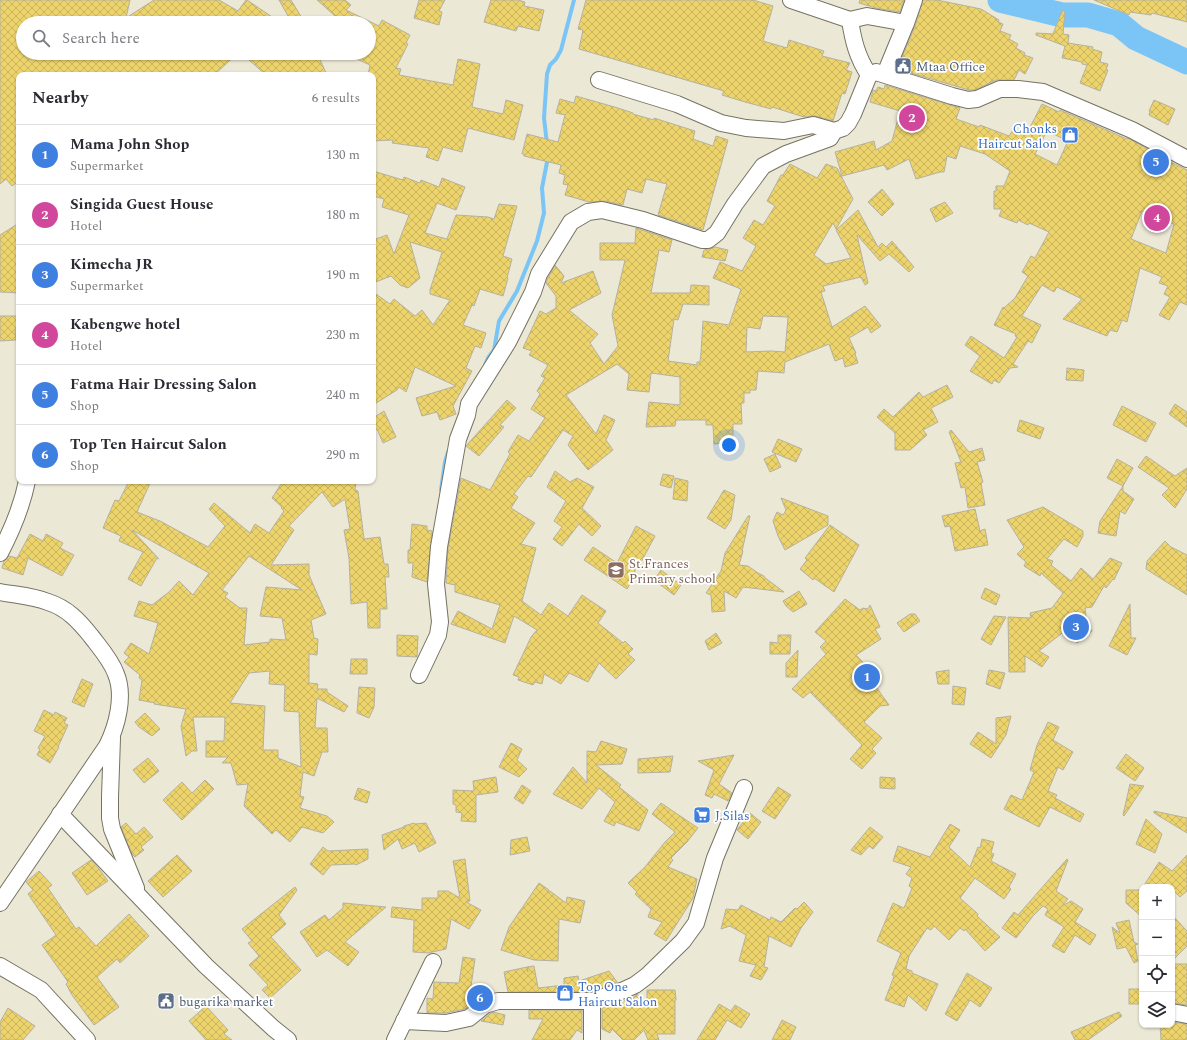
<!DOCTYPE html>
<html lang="en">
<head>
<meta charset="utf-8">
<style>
	body { margin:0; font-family:Spectral,serif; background:#f7f7f7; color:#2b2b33 }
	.controls { position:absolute; right:12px; bottom:12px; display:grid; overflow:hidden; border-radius:8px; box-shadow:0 1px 3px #0004 }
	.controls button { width:36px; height:36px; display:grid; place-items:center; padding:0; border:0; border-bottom:1px solid #e1e1e2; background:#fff; color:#2b2b33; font:20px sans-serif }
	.you { position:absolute; left:729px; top:445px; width:14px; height:14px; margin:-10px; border:3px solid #fff; border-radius:50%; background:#1a73e8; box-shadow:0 0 0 6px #1a73e833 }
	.badge { display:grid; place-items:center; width:26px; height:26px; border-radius:50%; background:#0b8043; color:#fff; font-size:13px; font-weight:700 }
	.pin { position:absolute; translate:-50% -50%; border:2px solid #fff; box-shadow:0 1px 4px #0006 }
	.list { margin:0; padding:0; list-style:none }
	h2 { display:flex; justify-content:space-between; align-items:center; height:52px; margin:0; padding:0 16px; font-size:17px }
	h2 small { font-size:13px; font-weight:400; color:#7c7c81 }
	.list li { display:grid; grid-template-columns:26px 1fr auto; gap:12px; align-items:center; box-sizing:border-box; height:60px; padding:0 16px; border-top:1px solid #e1e1e2 }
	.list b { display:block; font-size:15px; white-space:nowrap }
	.list p { margin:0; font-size:13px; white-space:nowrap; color:#7c7c81 }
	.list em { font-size:13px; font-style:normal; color:#7c7c81 }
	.icon { flex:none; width:22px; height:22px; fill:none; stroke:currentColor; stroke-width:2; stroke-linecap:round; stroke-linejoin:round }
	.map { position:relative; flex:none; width:1187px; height:1040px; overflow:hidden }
	.search { position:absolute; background:#fff; box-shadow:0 1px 3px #0004; left:16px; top:16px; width:360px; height:44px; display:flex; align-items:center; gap:10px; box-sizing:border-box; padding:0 14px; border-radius:22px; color:#7c7c81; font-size:15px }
	.panel { position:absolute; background:#fff; box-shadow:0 1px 3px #0004; left:16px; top:72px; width:360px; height:412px; border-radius:8px }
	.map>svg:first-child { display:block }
</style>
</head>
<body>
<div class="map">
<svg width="1187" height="1040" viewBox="0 0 1187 1040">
	<defs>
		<pattern id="building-cross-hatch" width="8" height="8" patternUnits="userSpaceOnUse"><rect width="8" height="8" fill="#ecd36b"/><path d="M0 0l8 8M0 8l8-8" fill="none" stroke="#cab55c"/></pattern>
	</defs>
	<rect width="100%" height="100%" fill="#ece8d6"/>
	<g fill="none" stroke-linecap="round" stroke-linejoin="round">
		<g stroke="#7bc5f6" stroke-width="4">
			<polyline points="547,144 544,118 547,74 550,65 556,59 561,50 574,0"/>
			<polyline points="485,365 488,358 494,350 499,321 517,291 537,241 544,213 542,188 548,157"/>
			<polyline points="441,490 445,462 448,452"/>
		</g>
		<polyline stroke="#7bc5f6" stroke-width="25" points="1000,0 1062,15 1088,15 1119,24 1136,38 1187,62"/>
	</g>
	<g fill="url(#building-cross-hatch)" stroke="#b5b1a0" fill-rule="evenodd">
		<polygon points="0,0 130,0 126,18 154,0 219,0 238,11 246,0 247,0 281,23 115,23 113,17 110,23 23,23 23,53 91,53 90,54 122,56 122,53 238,53 214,75 19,75 19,181 12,186 6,179 0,184"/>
		<polygon points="279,0 291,0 305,23 292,23"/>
		<polygon points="317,0 345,0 351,5 346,10 379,26 382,20 410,35 406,43 408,44 396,68 401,69 399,75 453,85 458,59 480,64 472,107 503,114 506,100 523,105 514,140 468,128 462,152 443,147 438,161 426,157 429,148 392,143 393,140 373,141 373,75 368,75 370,65 343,53 369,53 369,23 343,23"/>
		<polygon points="419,0 445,0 439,11 442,12 439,25 414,18"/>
		<polygon points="491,0 518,0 525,2 524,6 544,10 539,31 518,26 516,31 484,22"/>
		<polygon points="586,0 753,0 773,6 763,41 787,48 789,40 824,51 822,56 850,63 846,70 852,72 845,94 842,93 833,121 815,116 804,117 772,107 771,109 745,102 722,95 724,91 579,49 583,30 578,29"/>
		<polygon points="860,0 904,0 900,12 876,8 859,3"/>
		<polygon points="923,0 937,0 981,9 999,20 998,22 1003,24 1000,31 1011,35 1009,39 1018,44 1016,48 1025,53 1024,55 1033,58 1025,74 1019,70 1014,80 996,80 975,90 969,90 897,69 915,26"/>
		<polygon points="1094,0 1187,0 1187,22 1152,13 1151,15 1130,12 1129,15"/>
		<polygon points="1062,11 1065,11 1063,34 1069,35 1068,43 1093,47 1092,49 1102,52 1100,62 1108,64 1106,70 1108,70 1100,91 1080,83 1087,65 1082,64 1082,62 1062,58 1065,46 1036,35 1036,33 1053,34"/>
		<polygon points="241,53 317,53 327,75 266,75"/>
		<path d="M 885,85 L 960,108 L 956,119 L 979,127 L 980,125 L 1009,136 L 1013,130 L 1017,133 L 1019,130 L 1027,133 L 1042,104 L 1059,112 L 1060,110 L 1127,139 L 1128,138 L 1153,152 L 1152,153 L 1187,170 L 1187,305 L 1180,302 L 1169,320 L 1159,315 L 1170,297 L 1164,294 L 1168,286 L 1159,283 L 1162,277 L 1140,268 L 1127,322 L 1122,320 L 1117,332 L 1110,330 L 1107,336 L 1063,319 L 1082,299 L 1057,287 L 1054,292 L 1042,285 L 1022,316 L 1041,325 L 1032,343 L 1028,341 L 1013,364 L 1018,367 L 1010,368 L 999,383 L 994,380 L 992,384 L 970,371 L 980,356 L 965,345 L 971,336 L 1004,358 L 1017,337 L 1015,336 L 1016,334 L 994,325 L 1003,307 L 1004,308 L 1015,298 L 1028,276 L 1022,272 L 1031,256 L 1035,258 L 1049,232 L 1029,223 L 1028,225 L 1018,220 L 1017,223 L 999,216 L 1002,209 L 994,209 L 994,191 L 996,191 L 996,186 L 1004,186 L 1010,171 L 985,154 L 960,146 L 956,159 L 947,156 L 944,172 L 940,172 L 916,179 L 909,159 L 887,170 L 884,165 L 842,176 L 835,152 L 874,141 L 876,150 L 892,141 L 900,111 L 870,102 L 873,90 L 876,91 L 878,87 L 884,89 ZM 1047,131 L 1068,141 L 1057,165 L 1035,154 ZM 1142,211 L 1174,224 L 1166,253 L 1131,239 Z"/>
		<polygon points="576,96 618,108 633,113 633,114 654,120 654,118 695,131 693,139 713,146 716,136 728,140 703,230 658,215 667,184 646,179 642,193 627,189 623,205 604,201 589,202 565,195 568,185 563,184 565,175 559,173 561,165 524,156 524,154 522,154 527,134 558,142 565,115 556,113 560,99 574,103"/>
		<polygon points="1154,100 1175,109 1168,125 1149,115 1150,112 1149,111"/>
		<path d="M 790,164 L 817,178 L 826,164 L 837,168 L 853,199 L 836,229 L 833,223 L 814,255 L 826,264 L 851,258 L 836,230 L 858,210 L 878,247 L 882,243 L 886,247 L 892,241 L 914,267 L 909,272 L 889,254 L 880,261 L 857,235 L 868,283 L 865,285 L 861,277 L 823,286 L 825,291 L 821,292 L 832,327 L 865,306 L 881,326 L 871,333 L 868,327 L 849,338 L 856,353 L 855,354 L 858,363 L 845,367 L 843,358 L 835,361 L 829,344 L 785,362 L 784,373 L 758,371 L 756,390 L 750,390 L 750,393 L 744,393 L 744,403 L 741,403 L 742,424 L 733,424 L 733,436 L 727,437 L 727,443 L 714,444 L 713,425 L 706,425 L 706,420 L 676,420 L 675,426 L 646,427 L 649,402 L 680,405 L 680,377 L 651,373 L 649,392 L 627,390 L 629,374 L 617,364 L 566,395 L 596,434 L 604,415 L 615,420 L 606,440 L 613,450 L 588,470 L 568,445 L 573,436 L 563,430 L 531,477 L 528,476 L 514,494 L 518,497 L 511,508 L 535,523 L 521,544 L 536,548 L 522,601 L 541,615 L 549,603 L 568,616 L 582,595 L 606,611 L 598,623 L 623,643 L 625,641 L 633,649 L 628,654 L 635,660 L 616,679 L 599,663 L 588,682 L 569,673 L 561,684 L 544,674 L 542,684 L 535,682 L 533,685 L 518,680 L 519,677 L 513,675 L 531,637 L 537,630 L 514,616 L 505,643 L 451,624 L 458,611 L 492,629 L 500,605 L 455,592 L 455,585 L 446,583 L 448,548 L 461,478 L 490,490 L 510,454 L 508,452 L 518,435 L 529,441 L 545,418 L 531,409 L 540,394 L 537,391 L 545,378 L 541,376 L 548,365 L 529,355 L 532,351 L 523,348 L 540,311 L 546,314 L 556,308 L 556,296 L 546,283 L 548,278 L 555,265 L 564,276 L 561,283 L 593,271 L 601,293 L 569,310 L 598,334 L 590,343 L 604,364 L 618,346 L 612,315 L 625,260 L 600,260 L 600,243 L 635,243 L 636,228 L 672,240 L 669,252 L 659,250 L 651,293 L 690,293 L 691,285 L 709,286 L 709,305 L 683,304 L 678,320 L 674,319 L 668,361 L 697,365 L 697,362 L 700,362 L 701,352 L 703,321 L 729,325 L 741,289 L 713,278 L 720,262 L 742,271 L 756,246 L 743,238 L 754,220 L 763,225 L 775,206 L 767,201 L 781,175 L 783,175 ZM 763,316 L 788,317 L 785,352 L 771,351 L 746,352 L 747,327 L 760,329 Z"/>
		<polygon points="373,171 403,180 404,177 420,183 421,180 439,187 442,178 465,187 456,210 437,203 425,233 447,239 456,215 488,217 494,219 499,204 517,206 503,256 512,259 507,278 508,278 503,296 480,289 474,306 472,305 463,325 486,333 481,348 475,346 466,368 472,371 453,406 456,414 440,420 437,412 422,416 416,398 456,386 415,367 406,392 399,387 397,390 373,405 373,292 390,304 394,299 415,316 422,310 433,325 450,300 430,294 430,290 442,252 410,242 420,278 408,288 400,285 391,276 373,283 373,240 387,235 394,254 409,215 382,207 384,199 373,196"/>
		<polygon points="882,189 894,204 882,216 868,202"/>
		<polygon points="945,202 953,213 936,222 930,209"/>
		<polygon points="19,223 19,293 0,292 0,235"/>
		<polygon points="715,247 728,250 725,261 702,257 704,250 708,249"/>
		<polygon points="0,316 18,316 19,330 15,330 16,340 0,341"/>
		<polygon points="1067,368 1084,370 1083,381 1066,380"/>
		<polygon points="947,385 953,397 931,408 938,422 923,430 927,435 910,450 895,450 895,433 877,417 884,409 893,417 919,392 923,397"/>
		<polygon points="507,400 516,408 500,425 504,427 479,456 466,446"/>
		<polygon points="1175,404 1187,412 1187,427 1169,414"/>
		<polygon points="1122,406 1156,423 1146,442 1113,425"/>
		<polygon points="384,411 396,437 383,443 377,429 373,431 373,418"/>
		<polygon points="1020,420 1044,428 1040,439 1017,431"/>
		<polygon points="951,430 969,452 982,448 985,460 977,462 983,482 981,483 985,505 968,508 965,487 961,488 955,463 961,462 949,432"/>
		<polygon points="778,439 802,449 796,462 772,452"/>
		<polygon points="775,454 781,467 770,472 764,459"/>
		<polygon points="1146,456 1175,476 1187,468 1187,489 1175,508 1162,495 1169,488 1138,467"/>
		<polygon points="1117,459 1133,468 1123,486 1123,491 1134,499 1125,514 1120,511 1116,536 1098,533 1100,521 1123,486 1107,478"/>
		<polygon points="555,471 570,482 577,478 594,487 582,508 601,526 592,536 579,524 562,546 553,539 562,527 554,521 566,501 547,487"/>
		<polygon points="663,474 674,476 671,488 660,485"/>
		<polygon points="675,478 688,481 687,501 673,499"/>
		<path d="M 129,481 L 151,481 L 137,512 L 160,521 L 208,547 L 225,526 L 209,509 L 214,503 L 250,533 L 255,524 L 269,533 L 284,511 L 281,508 L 282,507 L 272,498 L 283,481 L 356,481 L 355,490 L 358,491 L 364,539 L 380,537 L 384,564 L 388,564 L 389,577 L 385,577 L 387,609 L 380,609 L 380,628 L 368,628 L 367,602 L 351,604 L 349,558 L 344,530 L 350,529 L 345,499 L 333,507 L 322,492 L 289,526 L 294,530 L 271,565 L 309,564 L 309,575 L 326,614 L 311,620 L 314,638 L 318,639 L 317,655 L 309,654 L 309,683 L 318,684 L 317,689 L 327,689 L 327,692 L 348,706 L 344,712 L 317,698 L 315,728 L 327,728 L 328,752 L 322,752 L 314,776 L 303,772 L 300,796 L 304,797 L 300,808 L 327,816 L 334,822 L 323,833 L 302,827 L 290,842 L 276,830 L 272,834 L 244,806 L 248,784 L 237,785 L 231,763 L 222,763 L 228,757 L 206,757 L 206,741 L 224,741 L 225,717 L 193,717 L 197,751 L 192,751 L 186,756 L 181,726 L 186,709 L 154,704 L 155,703 L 139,700 L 142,680 L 139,678 L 140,675 L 124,662 L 129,657 L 124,653 L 131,643 L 149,654 L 158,623 L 134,616 L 139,601 L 152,605 L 169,592 L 179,581 L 193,595 L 209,573 L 132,530 L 159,559 L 157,558 L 141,586 L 128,579 L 143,552 L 119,541 L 121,536 L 103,528 L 115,500 L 119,501 ZM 249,556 L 302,590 L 266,587 L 260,616 L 282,618 L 286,640 L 270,639 L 270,642 L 244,645 L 247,608 L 240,608 L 225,597 L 228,593 L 222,590 ZM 270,671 L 269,684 L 285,685 L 284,711 L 299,712 L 301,767 L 278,758 L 278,750 L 263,750 L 265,706 L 230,703 L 249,673 Z"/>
		<polygon points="724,490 735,495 731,520 725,529 707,518"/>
		<polygon points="781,498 828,516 828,525 785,550 778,536 773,521 777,512 783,515 786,510"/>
		<polygon points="1043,507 1083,531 1083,536 1077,547 1064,539 1047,559 1053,561 1051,565 1071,581 1081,568 1093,579 1110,558 1122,563 1114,580 1113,579 1106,588 1104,586 1092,607 1085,608 1086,617 1084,620 1092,631 1077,643 1066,630 1039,651 1049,657 1042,667 1025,656 1025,672 1009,672 1008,617 1031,618 1030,613 1052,608 1063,593 1041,573 1040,576 1024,566 1026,562 1017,554 1024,547 1007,520"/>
		<polygon points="975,509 980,531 985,529 988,545 955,551 950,526 945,527 942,516"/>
		<polygon points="748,516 750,516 742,551 743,551 739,565 748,566 758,573 764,576 764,577 784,592 743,587 736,598 724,591 725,611 712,612 711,595 706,593 721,571 725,553"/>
		<polygon points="412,524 427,526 427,530 432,531 427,582 412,577 413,563 408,563 408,550 410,550"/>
		<polygon points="830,525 859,545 834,592 814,578 813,580 800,569 807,560 805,558"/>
		<polygon points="636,526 655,536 638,568 635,566 635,575 627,589 584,560 593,547 617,563"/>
		<polygon points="30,534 43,541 46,534 63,543 60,548 74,555 62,576 28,558 23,575 2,568 4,561 9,556 17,558"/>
		<polygon points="1165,541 1171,547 1187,555 1187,595 1146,569 1147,561"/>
		<polygon points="661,570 681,585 674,595 654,580"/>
		<polygon points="985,588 1000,595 996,605 981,598"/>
		<polygon points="799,591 807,604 793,612 786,606 783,601"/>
		<polygon points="845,599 860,610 863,608 868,609 870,605 880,627 875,629 881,639 856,655 873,673 869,677 889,705 880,706 864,722 882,738 872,749 876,753 862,769 850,759 862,745 810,692 803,698 792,689 826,654 820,647 826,641 815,632"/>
		<polygon points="1130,604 1131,638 1136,638 1127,655 1109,646"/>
		<polygon points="910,614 915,614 920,621 904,632 897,623"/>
		<polygon points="994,616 1006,617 991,645 981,639"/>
		<polygon points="716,633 722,643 709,650 705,641"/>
		<polygon points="397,635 418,636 417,657 397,656"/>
		<polygon points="778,635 791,635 790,654 770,654 770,642 778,643"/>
		<polygon points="798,650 797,677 786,677 786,663"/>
		<polygon points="351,659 367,659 367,674 350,674"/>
		<polygon points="949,670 949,684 938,684 936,672"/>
		<polygon points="989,670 1005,673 1000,689 986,684"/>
		<polygon points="82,679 93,684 84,707 72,702"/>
		<polygon points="953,686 966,688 964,705 952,704"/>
		<polygon points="359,687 375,688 374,707 369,718 357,713"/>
		<polygon points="44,710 54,715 55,712 67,718 64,723 68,725 58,747 59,747 50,763 37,755 40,749 38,748 45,736 34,731"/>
		<polygon points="145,713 160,729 152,736 139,727 135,722"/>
		<polygon points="1011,716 1006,735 991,758 970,744 978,732 996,744 996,718"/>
		<polygon points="1048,722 1059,727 1053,740 1073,752 1063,770 1058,767 1048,791 1057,795 1055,798 1084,814 1080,822 1050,807 1039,827 1004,809 1011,795 1022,800 1034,772 1030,770 1037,745"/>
		<polygon points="601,741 627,749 622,764 596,765 621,785 619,787 648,810 639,831 616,822 614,826 604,821 615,802 599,788 582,809 553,794 573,767 587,783 587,751 596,752"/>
		<polygon points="511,743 522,749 517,760 527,769 519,777 499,767"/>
		<polygon points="1126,754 1144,768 1135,781 1116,768"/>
		<polygon points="734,755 719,784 732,793 728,801 714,794 712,798 705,795 714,770 698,761"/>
		<polygon points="673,756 670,772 638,773 638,759"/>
		<polygon points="148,758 159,771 144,783 133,770"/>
		<polygon points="496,777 498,792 476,795 476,822 461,821 462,813 456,812 456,805 453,804 453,790 474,791 473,781"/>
		<polygon points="880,777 895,778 895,789 880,788"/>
		<polygon points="205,780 214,789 182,820 163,800 182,782 192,793"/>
		<polygon points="1130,784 1144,786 1124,816 1123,815"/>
		<polygon points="522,785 531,791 523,804 514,798"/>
		<polygon points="778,787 791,795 775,819 762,811"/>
		<polygon points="358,788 370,792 367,803 354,799"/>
		<polygon points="661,803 698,828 687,842 671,858 673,860 668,867 697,879 693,898 666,941 654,934 662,922 648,917 651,909 635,894 637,892 628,883 645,867 665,842 675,832 652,814"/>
		<polygon points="1154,811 1187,818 1187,833 1154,813"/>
		<polygon points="750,813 761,822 748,839 737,830"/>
		<polygon points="1146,819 1162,834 1155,853 1136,844"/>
		<polygon points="126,823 136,834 144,827 153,837 141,847 144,850 135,857 132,854 121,827"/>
		<polygon points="414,823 415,824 426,823 436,843 419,852 415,843 402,849 398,839 384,850 382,835 404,827 404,826"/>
		<polygon points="950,824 960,830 949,847 970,867 978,847 980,848 982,839 994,842 991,853 994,854 991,861 1016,874 1009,887 1011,889 1004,899 975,878 960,898 978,914 977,916 1000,937 985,951 965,929 964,931 960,928 949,940 934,926 931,930 927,928 909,956 906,969 912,971 912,973 938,984 926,1011 908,995 904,1007 885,1000 894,976 892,975 901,953 877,941 893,903 904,908 912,888 909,886 912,878 906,874 911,867 893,861 898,846 930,857"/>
		<polygon points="870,827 883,837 873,849 869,846 861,855 851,850"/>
		<polygon points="527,837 530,851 510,855 511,840"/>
		<polygon points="323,847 328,851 368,849 368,859 356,865 355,864 331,865 323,875 310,864"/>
		<polygon points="177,855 192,871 163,897 148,881"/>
		<polygon points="1187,855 1187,891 1180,897 1172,889 1172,887 1143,887 1159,862 1172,871"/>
		<polygon points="465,859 470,901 466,902 481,910 469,929 451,919 446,949 428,953 413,952 414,920 391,917 392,907 422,910 422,898 438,898 438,891 448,891 460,898 453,861"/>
		<polygon points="1067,859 1068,860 1056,891 1068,899 1062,906 1071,901 1083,909 1075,922 1096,935 1090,945 1075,935 1064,953 1052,946 1064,927 1045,915 1048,909 1043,906 1033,916 1016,938 1002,928 1014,912 1018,915"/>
		<polygon points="91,860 99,869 108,881 87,895 72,873"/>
		<polygon points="39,871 52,885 48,888 76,929 79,927 96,946 129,914 149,936 120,963 117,959 97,977 119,1007 94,1025 72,995 66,984 68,982 42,945 56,935 28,894 33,890 26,882"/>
		<polygon points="539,883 549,890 547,893 550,891 566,903 567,897 585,901 580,923 559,919 558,961 534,960 501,950 509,927"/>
		<polygon points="295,887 297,890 279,915 286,924 271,937 301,970 270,998 262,990 268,985 249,965 259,956 248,943 252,941 242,929"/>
		<polygon points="1126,890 1142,890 1142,917 1126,903"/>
		<polygon points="804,902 813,912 801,928 791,947 769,936 764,967 768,968 761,980 750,976 756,965 739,961 746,935 730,926 721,929 726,909 738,910 741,905 770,920 771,917 781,922 795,908 797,909"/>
		<polygon points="343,903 386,907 345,942 359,952 348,966 327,950 317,957 300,932 325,915 329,920 343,908"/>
		<polygon points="1172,915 1187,931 1187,946 1172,961"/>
		<polygon points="1129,920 1134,942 1138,944 1135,945 1138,961 1134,963 1126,947 1117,949 1112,927 1120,933 1116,923"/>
		<polygon points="463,957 475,959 471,986 485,995 479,998 465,1009 445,1013 427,1013 427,998 433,999 434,982 459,983"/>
		<polygon points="1172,964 1187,964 1187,1005 1172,1003"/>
		<polygon points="534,966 538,988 564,985 564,978 578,976 579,981 609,971 617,982 590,992 508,992 504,972 527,967 528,972 527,967"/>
		<polygon points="967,973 992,988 980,1007 970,1000 957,1021 945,1014"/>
		<rect x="1129" y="989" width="13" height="15"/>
		<polygon points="647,990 675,990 676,1000 675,1000 675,1034 657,1034 659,1040 648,1040 644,1030 634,1040 623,1040 612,1029 610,1033 602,1029 602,1008 628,999 629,1001 637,994 647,1003"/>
		<polygon points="719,1004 731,1011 735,1005 750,1014 741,1028 727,1020 715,1040 697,1040"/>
		<polygon points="206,1006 228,1030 224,1034 232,1040 206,1040 189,1021"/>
		<polygon points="8,1008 35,1026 23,1040 0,1040 0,1022"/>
		<polygon points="529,1010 582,1010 582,1033 577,1030 570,1040 532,1040 543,1019 529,1019"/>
		<polygon points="493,1012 505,1015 503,1025 481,1021 490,1014"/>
		<polygon points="1119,1012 1122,1016 1088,1040 1075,1040 1071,1032"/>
		<polygon points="782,1020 796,1027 790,1040 772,1040"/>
		<polygon points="1172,1022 1187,1024 1187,1040 1161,1040 1160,1025 1172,1025"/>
	</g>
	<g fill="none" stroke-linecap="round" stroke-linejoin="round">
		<g stroke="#767363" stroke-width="18">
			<g id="minor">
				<path d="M 791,0 L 850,20 C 853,40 857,57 869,75"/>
				<polyline points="850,20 867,16 906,23"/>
				<polyline points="885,74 906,23 914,0"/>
				<polyline points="599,80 677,104 721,123 746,128 784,131 813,125 834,131 843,128 848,123 853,114 869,75 876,72 952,96 968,100 977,99 1000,89 1018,89 1043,92 1132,130 1187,159"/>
				<path d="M 0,553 C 12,530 22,506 27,481"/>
				<path d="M 0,592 C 16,595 33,596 48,602 C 67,608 79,621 91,636 C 100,648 111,660 116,674 C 125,696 117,726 107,746 L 0,903"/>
				<polyline points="419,675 438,635 440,622 436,584 439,547 458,439 467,415 469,404 508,342 533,292 539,274 571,222 588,212 602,210 643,220 702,240 708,240 717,233 735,204 763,166 786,154 830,138 834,131"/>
				<polyline points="112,738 110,797 110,818 112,829 136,888"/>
				<polyline points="60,814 206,966 273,1028 288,1040"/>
				<polyline points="0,966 41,990 87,1040"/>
				<polyline points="592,1001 592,1040"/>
				<polyline points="1172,1012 1187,1015"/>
				<polyline points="404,1021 446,1023 469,1018 485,1005 498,1001 592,1001 624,990 635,985 647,976 683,941 696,923 715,858 744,788"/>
				<polyline points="395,1040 433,962"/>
			</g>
		</g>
		<use href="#minor" stroke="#fff" stroke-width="16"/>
	</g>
	<defs>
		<g id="civic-square" transform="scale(0.9)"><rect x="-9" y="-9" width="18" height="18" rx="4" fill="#5c6f8a" stroke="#fff"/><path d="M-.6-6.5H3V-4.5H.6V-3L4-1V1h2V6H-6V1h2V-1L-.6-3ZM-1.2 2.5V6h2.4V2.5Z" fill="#fff"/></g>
		<g id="shop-square" transform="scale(0.9)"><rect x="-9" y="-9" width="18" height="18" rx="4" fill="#3f7fe0" stroke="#fff"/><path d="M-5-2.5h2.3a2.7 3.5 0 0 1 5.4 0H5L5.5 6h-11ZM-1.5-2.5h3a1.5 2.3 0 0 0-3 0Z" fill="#fff"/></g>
		<g id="school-square" transform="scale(0.9)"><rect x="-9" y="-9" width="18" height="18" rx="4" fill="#8d6e63" stroke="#fff"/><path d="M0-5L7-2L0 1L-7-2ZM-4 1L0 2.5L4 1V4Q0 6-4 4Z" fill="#fff"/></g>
		<g id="supermarket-square" transform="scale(0.9)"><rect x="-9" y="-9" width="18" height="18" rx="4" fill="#3f7fe0" stroke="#fff"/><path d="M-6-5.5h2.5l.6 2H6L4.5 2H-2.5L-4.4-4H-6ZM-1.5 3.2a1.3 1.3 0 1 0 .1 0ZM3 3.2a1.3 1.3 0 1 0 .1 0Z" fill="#fff"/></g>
	</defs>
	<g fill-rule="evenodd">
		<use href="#civic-square" x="903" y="66"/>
		<use href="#shop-square" x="1070" y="135"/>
		<use href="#school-square" x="616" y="570"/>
		<use href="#supermarket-square" x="702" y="815"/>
		<use href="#shop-square" x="565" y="993"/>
		<use href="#civic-square" x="166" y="1001"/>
	</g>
	<g text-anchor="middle" stroke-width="3.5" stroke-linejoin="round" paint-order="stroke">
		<g font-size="13" fill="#4e5e75" stroke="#fff" text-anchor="start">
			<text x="916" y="71">Mtaa Office</text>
			<text x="179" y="1006">bugarika market</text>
		</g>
		<g font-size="13" fill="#366cbe" stroke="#fff" text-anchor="start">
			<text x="1057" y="133" text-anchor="end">Chonks<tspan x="1057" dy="15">Haircut Salon</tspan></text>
			<text x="715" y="820">J.Silas</text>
			<text x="578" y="991">Top One<tspan x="578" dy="15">Haircut Salon</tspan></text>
		</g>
		<g font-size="13" fill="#785e54" stroke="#fff" text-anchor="start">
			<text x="629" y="568">St.Frances<tspan x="629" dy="15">Primary school</tspan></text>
		</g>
	</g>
</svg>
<div class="controls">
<button>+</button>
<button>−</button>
<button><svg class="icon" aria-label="locate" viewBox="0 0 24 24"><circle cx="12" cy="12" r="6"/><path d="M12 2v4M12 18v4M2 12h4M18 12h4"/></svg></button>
<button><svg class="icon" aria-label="layers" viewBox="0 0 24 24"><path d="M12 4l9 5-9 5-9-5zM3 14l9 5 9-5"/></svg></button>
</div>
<div class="you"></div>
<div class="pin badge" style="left:867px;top:677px;background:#3f7fe0">1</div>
<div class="pin badge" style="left:912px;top:118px;background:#d1479c">2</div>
<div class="pin badge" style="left:1076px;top:627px;background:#3f7fe0">3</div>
<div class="pin badge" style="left:1157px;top:218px;background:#d1479c">4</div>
<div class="pin badge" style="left:1156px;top:162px;background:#3f7fe0">5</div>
<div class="pin badge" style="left:480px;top:998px;background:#3f7fe0">6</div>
<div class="search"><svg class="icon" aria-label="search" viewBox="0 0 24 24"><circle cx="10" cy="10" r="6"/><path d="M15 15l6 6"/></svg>Search here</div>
<section class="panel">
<h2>Nearby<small>6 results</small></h2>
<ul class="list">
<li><span class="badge" style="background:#3f7fe0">1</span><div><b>Mama John Shop</b><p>Supermarket</p></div><em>130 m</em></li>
<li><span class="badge" style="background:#d1479c">2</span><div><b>Singida Guest House</b><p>Hotel</p></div><em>180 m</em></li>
<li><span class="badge" style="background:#3f7fe0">3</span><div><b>Kimecha JR</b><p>Supermarket</p></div><em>190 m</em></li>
<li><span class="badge" style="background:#d1479c">4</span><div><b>Kabengwe hotel</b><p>Hotel</p></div><em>230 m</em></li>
<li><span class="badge" style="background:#3f7fe0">5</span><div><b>Fatma Hair Dressing Salon</b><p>Shop</p></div><em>240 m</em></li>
<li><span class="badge" style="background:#3f7fe0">6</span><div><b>Top Ten Haircut Salon</b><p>Shop</p></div><em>290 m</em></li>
</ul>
</section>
</div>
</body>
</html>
